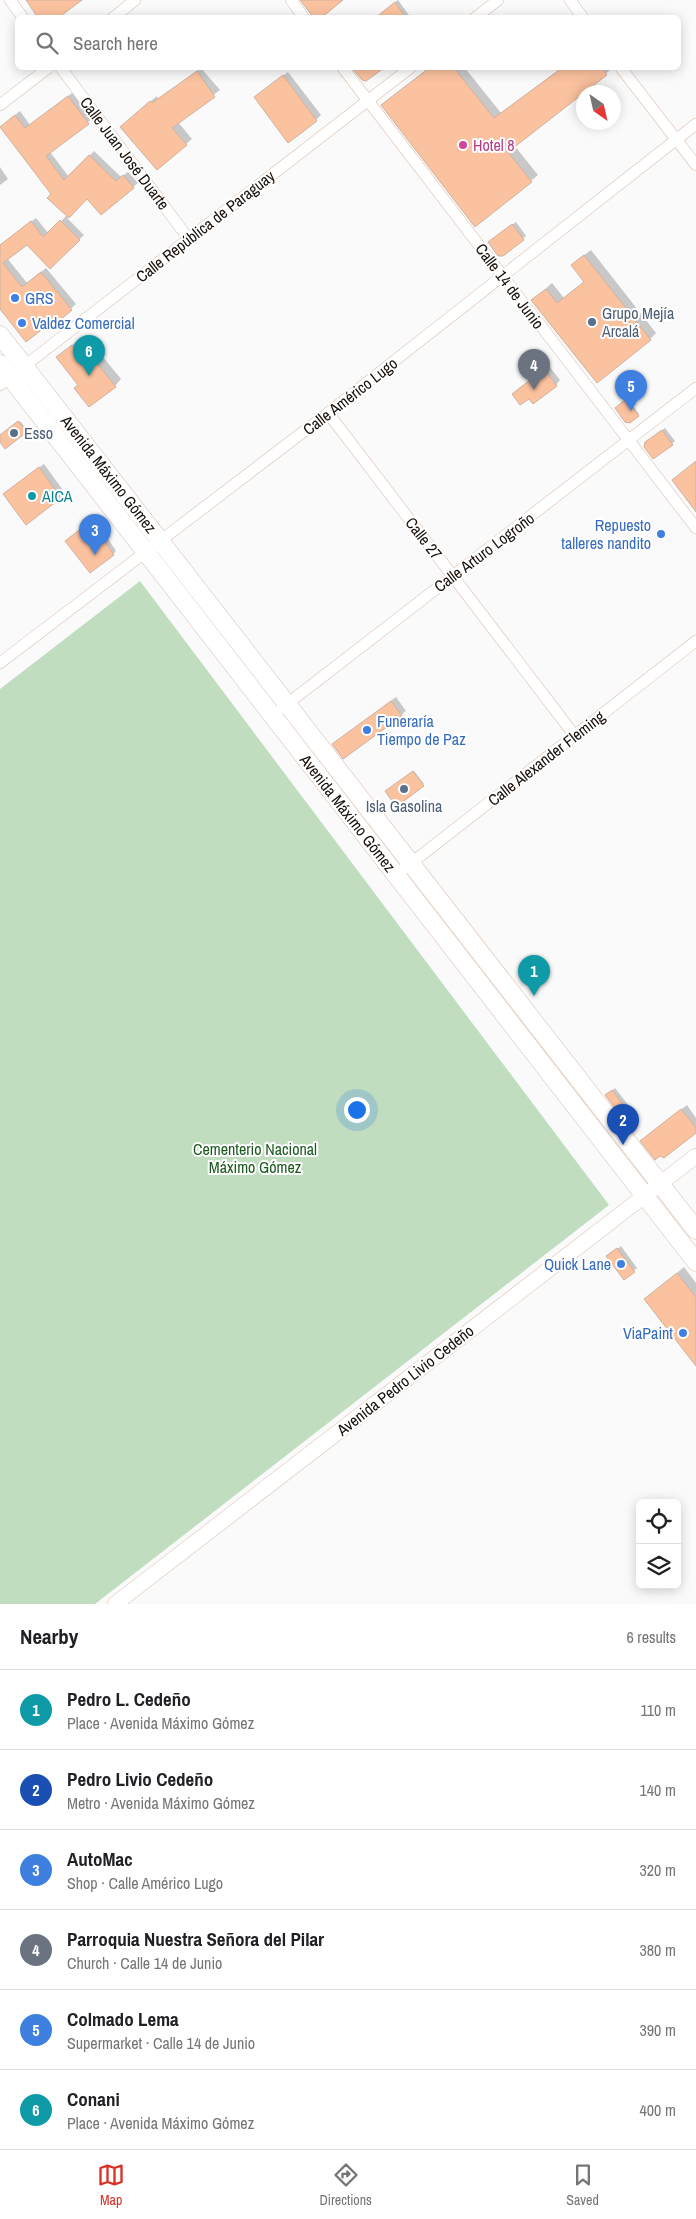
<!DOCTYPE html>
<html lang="en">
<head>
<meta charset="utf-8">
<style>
	body { margin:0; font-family:"Archivo Narrow",sans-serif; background:#f6f6f6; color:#202124 }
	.controls { position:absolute; right:15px; bottom:15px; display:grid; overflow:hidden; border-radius:8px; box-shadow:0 2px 12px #0003 }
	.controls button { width:45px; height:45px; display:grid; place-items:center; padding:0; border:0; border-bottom:1px solid #e0e0e0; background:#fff; color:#202124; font:25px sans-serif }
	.compass { position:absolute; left:576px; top:85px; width:45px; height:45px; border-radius:50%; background:#fff; box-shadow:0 2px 12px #0003; rotate:146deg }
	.you { position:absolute; left:356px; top:1109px; width:18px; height:18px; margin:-12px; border:4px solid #fff; border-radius:50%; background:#1a73e8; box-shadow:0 0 0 8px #1a73e833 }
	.badge { display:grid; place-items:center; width:32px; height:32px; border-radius:50%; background:#d93025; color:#fff; font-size:16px; font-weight:700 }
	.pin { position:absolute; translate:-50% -41px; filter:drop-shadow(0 1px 2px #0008) }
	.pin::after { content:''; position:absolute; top:26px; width:18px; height:15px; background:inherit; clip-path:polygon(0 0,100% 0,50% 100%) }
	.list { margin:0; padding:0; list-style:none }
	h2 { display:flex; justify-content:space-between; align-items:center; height:65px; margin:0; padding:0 20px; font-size:21px }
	h2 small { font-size:16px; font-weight:400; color:#757577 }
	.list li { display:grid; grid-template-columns:32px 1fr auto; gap:15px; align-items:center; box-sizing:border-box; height:80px; padding:0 20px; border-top:1px solid #e0e0e0 }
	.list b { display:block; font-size:19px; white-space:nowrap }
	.list p { margin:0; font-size:16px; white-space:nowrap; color:#757577 }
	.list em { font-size:16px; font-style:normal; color:#757577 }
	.icon { flex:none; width:28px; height:28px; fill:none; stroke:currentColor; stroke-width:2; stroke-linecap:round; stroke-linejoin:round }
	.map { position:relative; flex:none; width:696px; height:1604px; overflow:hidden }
	.search { position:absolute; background:#fff; box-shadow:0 2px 12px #0003; left:15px; right:15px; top:15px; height:55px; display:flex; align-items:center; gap:12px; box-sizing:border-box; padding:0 18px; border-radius:8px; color:#757577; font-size:19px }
	.sheet { height:545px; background:#fff }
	nav { display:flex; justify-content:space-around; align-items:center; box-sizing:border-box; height:70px; border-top:1px solid #e0e0e0; background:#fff; font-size:14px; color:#757577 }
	nav a { display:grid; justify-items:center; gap:2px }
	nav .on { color:#d93025 }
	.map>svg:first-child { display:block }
</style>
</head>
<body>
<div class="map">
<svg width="696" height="1604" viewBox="0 0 696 1604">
	<rect width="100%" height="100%" fill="#fafafa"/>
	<polygon fill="#c1ddc0" points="140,581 609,1205 95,1604 0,1604 0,689"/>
	<g fill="#0003">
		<polygon points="398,0 411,18 383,18 383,12"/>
		<polygon points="201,68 220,90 178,122 192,139 186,144 127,121 157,96 158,99"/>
		<polygon points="354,68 382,68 366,79 362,79"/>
		<polygon points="429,68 465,68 501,113 561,68 613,68 514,145 538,175 475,226 389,99"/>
		<polygon points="288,72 321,115 316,120 255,97"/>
		<polygon points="72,93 92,119 50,152 69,177 94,151 121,177 128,172 138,183 133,187 88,197 67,218 84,235 50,268 27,244 7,258 27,283 46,268 76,304 57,321 54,318 0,307 0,245 36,218 49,234 67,215 1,126 20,111 30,125"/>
		<polygon points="0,167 8,179 0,185"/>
		<polygon points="516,222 526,236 503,255 493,239"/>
		<polygon points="591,250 656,333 650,339 533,300 552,283 564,298 585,281 579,259"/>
		<polygon points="79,340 97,362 103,357 121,379 115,386 80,385 64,351"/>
		<polygon points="549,366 560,380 556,385 529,397 518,390"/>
		<polygon points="628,399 639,414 630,421 616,408"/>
		<polygon points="20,421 27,430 5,447 0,436"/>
		<polygon points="665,428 675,441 672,444 650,439"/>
		<polygon points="44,464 65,493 60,498 4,494"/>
		<polygon points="95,519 116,551 113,554 69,538"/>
		<polygon points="396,697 406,711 401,715 333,744"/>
		<polygon points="414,771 424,784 396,805 386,791"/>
		<polygon points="615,1088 632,1110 629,1113 609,1093"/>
		<polygon points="687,1105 696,1118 696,1131 646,1136"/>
		<polygon points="621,1246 637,1268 624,1278 611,1254"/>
		<polygon points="684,1267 696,1283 696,1364 645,1299"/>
	</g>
	<g fill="#fbc29f" stroke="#cfb19e">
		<polygon points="26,0 82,0 58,18 38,18"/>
		<polygon points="300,0 343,0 321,18 314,18"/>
		<polygon points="395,2 406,18 375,18"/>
		<polygon points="352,68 384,68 366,81 362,80"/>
		<polygon points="429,68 454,68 494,118 562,68 602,68 607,75 508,152 532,182 475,227 381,105"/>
		<polygon points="197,71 215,97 172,128 187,145 157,170 120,127 150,101 152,103"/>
		<polygon points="283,75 317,121 288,143 254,97"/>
		<polygon points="68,96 89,124 46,156 64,180 89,155 116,181 123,175 134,188 101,215 87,199 69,218 47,198 51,194 0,127 15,115 25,128"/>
		<polygon points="60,220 80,240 50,269 27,245 3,263 22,287 41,272 72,310 57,323 54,320 26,342 0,309 0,245 31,221 43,237"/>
		<polygon points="512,224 524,240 503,256 498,256 488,242"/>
		<polygon points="584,255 651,340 597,383 531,300 546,289 557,303 584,282 571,265"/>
		<polygon points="72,345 90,367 96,362 116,387 89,407 74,388 78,385 56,357"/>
		<polygon points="544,369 557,386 533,404 529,399 520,405 512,394"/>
		<polygon points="626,399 639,416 630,423 625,422 615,408"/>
		<polygon points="18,421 27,432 5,449 0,442 0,435"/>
		<polygon points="662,430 673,445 653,459 644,447 645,442"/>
		<polygon points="696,461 696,512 672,480"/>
		<polygon points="39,467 61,498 26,525 3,494"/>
		<polygon points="91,521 114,555 90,573 65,541"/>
		<polygon points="391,701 402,716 343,759 332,744"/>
		<polygon points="413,771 424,786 396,807 385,791"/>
		<polygon points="612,1090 630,1114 623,1119 605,1095"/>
		<polygon points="681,1109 696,1128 696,1133 664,1158 660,1156 655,1160 640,1141"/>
		<polygon points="617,1248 635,1272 624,1280 606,1256"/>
		<polygon points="677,1273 696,1297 696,1366 644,1299"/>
	</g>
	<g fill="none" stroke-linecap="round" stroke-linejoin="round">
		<g stroke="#dbbdaa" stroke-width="12">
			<g id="street">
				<polyline points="10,0 23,18"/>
				<polyline points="291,0 304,18"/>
				<polyline points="570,0 583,18"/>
				<polyline points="113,18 135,0"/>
				<polyline points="475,18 498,0"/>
				<polyline points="61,68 188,238"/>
				<polyline points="343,68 696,528"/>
				<polyline points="621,68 696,165"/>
				<polyline points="0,105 48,68"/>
				<polyline points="0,385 410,68"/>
				<polyline points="328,413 575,736"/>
				<polyline points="0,663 328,413 696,124"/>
				<polyline points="282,708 696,388"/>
				<polyline points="396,875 696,641"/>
			</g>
		</g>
		<g stroke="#dbbdaa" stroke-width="16">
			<polyline id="secondary" points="115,1604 696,1156"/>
		</g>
		<g stroke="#dbbdaa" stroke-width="19">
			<g id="primary">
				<polyline points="0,335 696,1230"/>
				<polyline points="0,364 696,1262"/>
			</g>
		</g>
		<use href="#street" stroke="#fff" stroke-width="11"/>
		<use href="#secondary" stroke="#fff" stroke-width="15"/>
		<use href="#primary" stroke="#fff" stroke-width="18"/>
	</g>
	<circle fill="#d1479c" stroke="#fff" stroke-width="2" cx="463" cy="145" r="5"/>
	<g fill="#3f7fe0" stroke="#fff" stroke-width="2">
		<circle cx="15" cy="298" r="5"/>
		<circle cx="22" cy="323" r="5"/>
		<circle cx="661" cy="534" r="5"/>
		<circle cx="367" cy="730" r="5"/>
		<circle cx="621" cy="1264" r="5"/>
		<circle cx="683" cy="1333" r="5"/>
	</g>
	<g fill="#5c6f8a" stroke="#fff" stroke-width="2">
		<circle cx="592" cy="322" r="5"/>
		<circle cx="14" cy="433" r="5"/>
		<circle cx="404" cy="789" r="5"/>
	</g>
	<circle fill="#0f9aa8" stroke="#fff" stroke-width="2" cx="32" cy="496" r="5"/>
	<g text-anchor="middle" stroke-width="4" stroke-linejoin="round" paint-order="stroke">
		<g font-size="16" fill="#b23c85" stroke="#fff" text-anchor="start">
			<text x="473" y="151">Hotel 8</text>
		</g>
		<g font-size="16" fill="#1a1009" stroke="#fff">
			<text transform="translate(125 153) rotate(53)" y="6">Calle Juan José Duarte</text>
			<text transform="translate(205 226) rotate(-38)" y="6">Calle República de Paraguay</text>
			<text transform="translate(510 286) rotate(53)" y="6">Calle 14 de Junio</text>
			<text transform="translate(350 396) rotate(-38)" y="6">Calle Américo Lugo</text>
			<text transform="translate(109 474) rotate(52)" y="6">Avenida Máximo Gómez</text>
			<text transform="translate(424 538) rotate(52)" y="6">Calle 27</text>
			<text transform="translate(484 552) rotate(-37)" y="6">Calle Arturo Logroño</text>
			<text transform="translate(546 758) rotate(-38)" y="6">Calle Alexander Fleming</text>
			<text transform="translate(348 813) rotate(52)" y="6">Avenida Máximo Gómez</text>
			<text transform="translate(405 1380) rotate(-38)" y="6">Avenida Pedro Livio Cedeño</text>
		</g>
		<g font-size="16" fill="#366cbe" stroke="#fff" text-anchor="start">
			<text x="25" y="304">GRS</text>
			<text x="32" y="329">Valdez Comercial</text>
			<text x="651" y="531" text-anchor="end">Repuesto<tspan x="651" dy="18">talleres nandito</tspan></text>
			<text x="377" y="727">Funeraría<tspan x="377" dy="18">Tiempo de Paz</tspan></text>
			<text x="611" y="1270" text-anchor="end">Quick Lane</text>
			<text x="673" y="1339" text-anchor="end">ViaPaint</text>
		</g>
		<g font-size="16" fill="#4e5e75" stroke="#fff" text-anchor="start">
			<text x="602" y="319">Grupo Mejía<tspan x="602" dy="18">Arcalá</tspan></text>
			<text x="24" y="439">Esso</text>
			<text x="404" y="812" text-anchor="middle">Isla Gasolina</text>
		</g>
		<g font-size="16" fill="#0d838f" stroke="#fff" text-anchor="start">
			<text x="42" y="502">AICA</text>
		</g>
		<g font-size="16" fill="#1b591e" stroke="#fff">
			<text x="255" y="1155">Cementerio Nacional<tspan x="255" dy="18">Máximo Gómez</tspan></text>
		</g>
	</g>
</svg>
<div class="controls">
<button><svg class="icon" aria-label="locate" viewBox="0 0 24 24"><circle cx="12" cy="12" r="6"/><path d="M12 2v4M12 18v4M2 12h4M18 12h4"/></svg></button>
<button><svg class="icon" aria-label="layers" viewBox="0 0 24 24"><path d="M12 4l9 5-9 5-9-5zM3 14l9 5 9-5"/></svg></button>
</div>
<svg class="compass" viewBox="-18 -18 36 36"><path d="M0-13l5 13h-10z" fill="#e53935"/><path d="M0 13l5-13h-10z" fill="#757577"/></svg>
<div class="you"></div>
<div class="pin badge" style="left:534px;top:996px;background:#0f9aa8">1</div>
<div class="pin badge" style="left:623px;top:1145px;background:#1a4fb4">2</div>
<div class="pin badge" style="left:95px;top:555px;background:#3f7fe0">3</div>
<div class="pin badge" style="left:534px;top:390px;background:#6b7280">4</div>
<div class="pin badge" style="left:631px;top:411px;background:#3f7fe0">5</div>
<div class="pin badge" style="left:89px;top:376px;background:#0f9aa8">6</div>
<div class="search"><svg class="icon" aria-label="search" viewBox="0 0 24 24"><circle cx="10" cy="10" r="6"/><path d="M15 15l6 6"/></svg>Search here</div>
</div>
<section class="sheet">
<h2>Nearby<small>6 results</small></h2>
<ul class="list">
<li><span class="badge" style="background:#0f9aa8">1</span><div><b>Pedro L. Cedeño</b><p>Place · Avenida Máximo Gómez</p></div><em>110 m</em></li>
<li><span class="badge" style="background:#1a4fb4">2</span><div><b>Pedro Livio Cedeño</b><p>Metro · Avenida Máximo Gómez</p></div><em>140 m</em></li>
<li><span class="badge" style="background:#3f7fe0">3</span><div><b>AutoMac</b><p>Shop · Calle Américo Lugo</p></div><em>320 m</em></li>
<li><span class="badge" style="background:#6b7280">4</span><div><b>Parroquia Nuestra Señora del Pilar</b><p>Church · Calle 14 de Junio</p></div><em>380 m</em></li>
<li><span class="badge" style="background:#3f7fe0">5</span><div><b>Colmado Lema</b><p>Supermarket · Calle 14 de Junio</p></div><em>390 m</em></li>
<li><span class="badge" style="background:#0f9aa8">6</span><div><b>Conani</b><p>Place · Avenida Máximo Gómez</p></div><em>400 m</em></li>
</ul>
</section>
<nav>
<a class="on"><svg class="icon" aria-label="map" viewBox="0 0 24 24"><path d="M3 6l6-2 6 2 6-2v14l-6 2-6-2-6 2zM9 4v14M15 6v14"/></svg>Map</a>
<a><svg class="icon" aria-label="directions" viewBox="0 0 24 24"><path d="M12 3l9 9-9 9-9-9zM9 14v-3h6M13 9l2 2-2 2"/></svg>Directions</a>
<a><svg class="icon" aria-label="saved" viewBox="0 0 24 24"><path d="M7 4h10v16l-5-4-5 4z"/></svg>Saved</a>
</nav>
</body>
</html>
